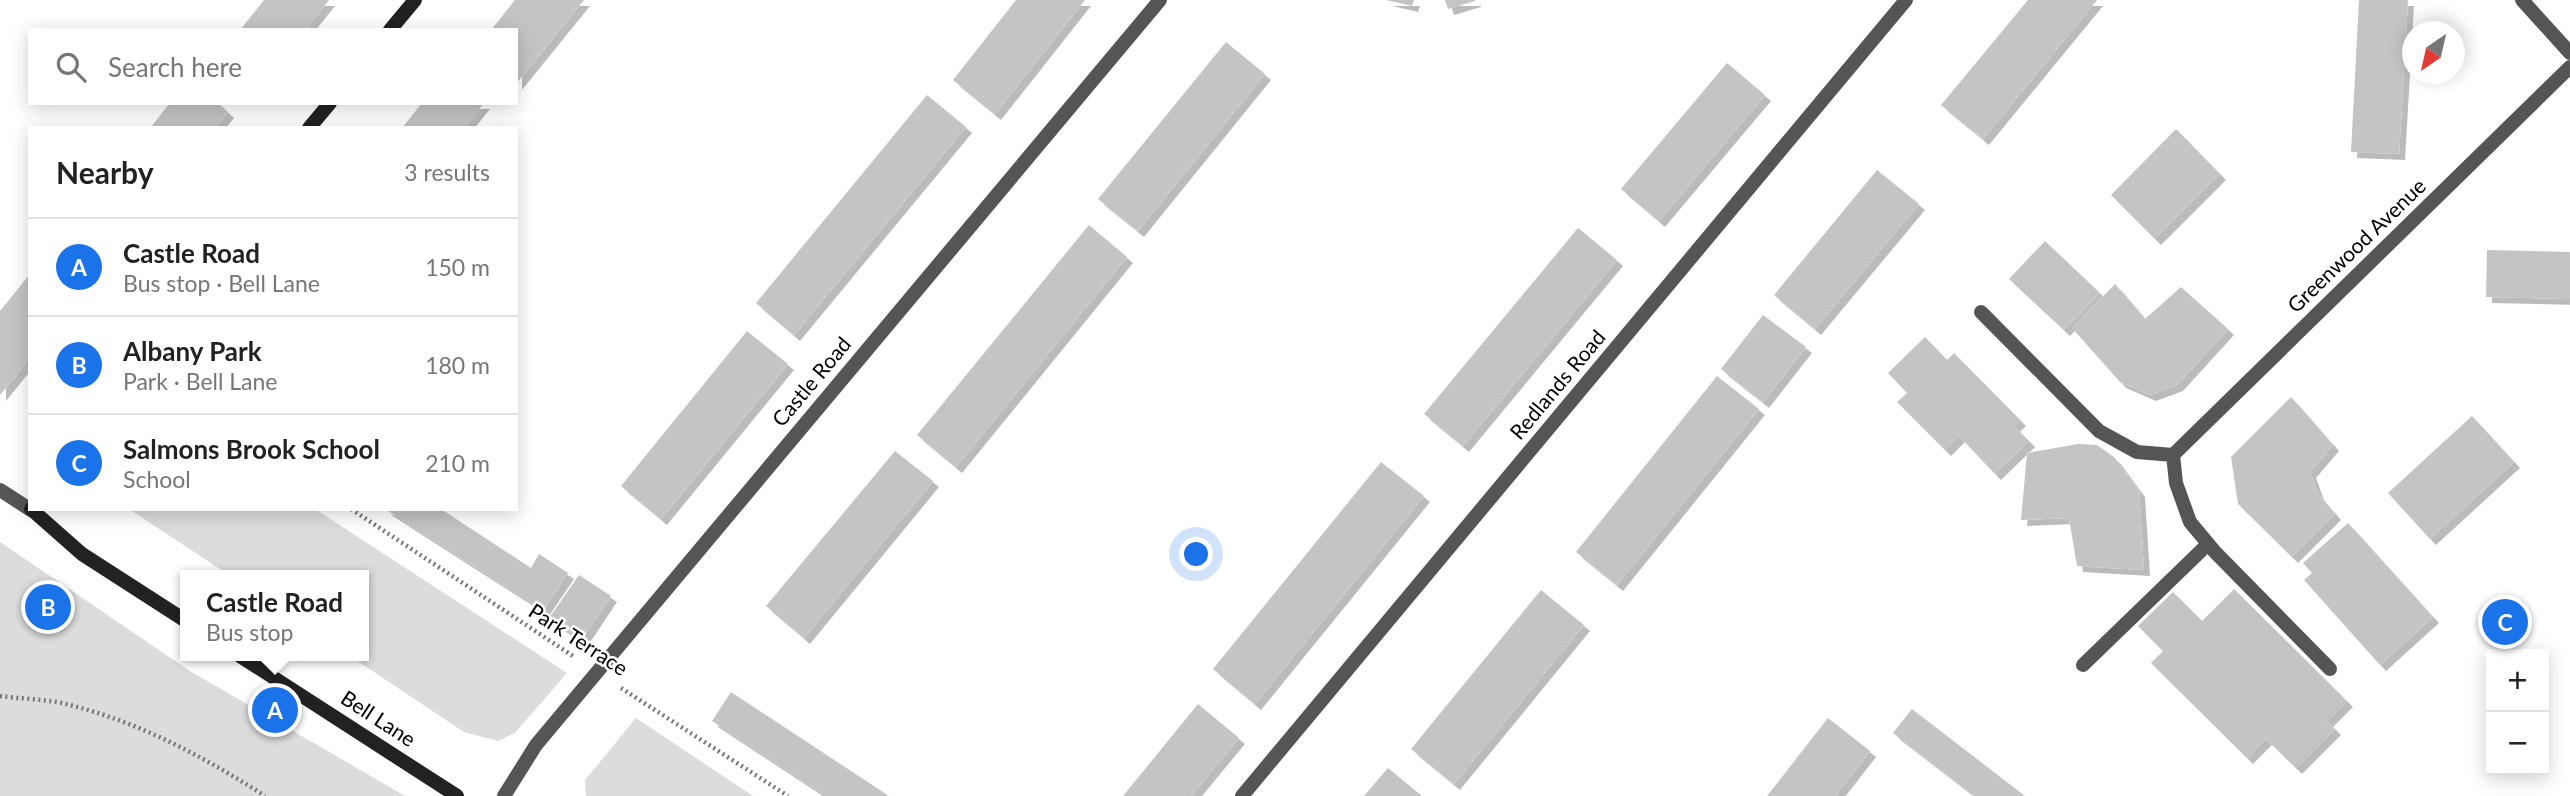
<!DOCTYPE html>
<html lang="en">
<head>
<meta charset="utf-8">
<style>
	body { margin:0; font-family:Lato,sans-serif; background:#f6f6f6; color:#222 }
	.controls { position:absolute; right:21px; bottom:21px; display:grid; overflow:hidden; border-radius:0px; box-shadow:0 4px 18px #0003 }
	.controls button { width:63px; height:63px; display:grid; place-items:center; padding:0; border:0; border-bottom:2px solid #e0e0e0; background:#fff; color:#222; font:35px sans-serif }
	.compass { position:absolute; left:2402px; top:21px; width:63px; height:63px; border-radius:50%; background:#fff; box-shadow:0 4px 18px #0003; rotate:214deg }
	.you { position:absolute; left:1197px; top:555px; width:24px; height:24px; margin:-18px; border:5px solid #fff; border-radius:50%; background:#1a73e8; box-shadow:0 0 0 10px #1a73e833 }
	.badge { display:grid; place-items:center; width:46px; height:46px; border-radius:50%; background:#1a73e8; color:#fff; font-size:23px; font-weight:700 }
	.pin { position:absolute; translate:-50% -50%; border:4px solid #fff; box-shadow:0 2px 7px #0006 }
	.popup { position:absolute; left:180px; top:570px; width:189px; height:91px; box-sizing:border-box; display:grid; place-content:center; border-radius:0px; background:#fff; filter:drop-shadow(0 2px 5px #0005); font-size:23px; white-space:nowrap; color:#767676 }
	.popup b { font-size:26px; color:#222 }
	.popup::after { content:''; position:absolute; left:50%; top:100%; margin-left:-14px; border:14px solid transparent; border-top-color:#fff }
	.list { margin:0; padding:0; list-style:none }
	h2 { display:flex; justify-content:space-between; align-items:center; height:91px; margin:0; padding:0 28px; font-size:30px }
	h2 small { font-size:23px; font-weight:400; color:#767676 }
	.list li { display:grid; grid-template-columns:46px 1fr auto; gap:21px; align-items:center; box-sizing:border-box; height:98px; padding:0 28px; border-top:2px solid #e0e0e0 }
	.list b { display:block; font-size:26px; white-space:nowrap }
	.list p { margin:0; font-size:23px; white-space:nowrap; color:#767676 }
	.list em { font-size:23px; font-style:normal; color:#767676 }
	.icon { flex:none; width:38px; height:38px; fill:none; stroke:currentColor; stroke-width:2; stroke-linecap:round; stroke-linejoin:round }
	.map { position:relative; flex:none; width:2570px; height:796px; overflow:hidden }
	.search { position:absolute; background:#fff; box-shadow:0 4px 18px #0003; left:28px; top:28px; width:490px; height:77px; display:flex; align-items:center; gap:18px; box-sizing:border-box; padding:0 24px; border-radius:0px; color:#767676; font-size:26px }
	.panel { position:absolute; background:#fff; box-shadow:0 4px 18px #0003; left:28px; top:126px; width:490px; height:385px; border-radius:0px }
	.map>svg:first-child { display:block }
</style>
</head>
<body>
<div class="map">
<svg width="2570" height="796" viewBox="0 0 2570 796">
	<defs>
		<filter id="shadow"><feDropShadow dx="6" dy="6" stdDeviation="0" flood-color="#0004"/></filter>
	</defs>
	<rect width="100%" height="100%" fill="#fff"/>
	<g fill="#dcdcdc">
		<polygon points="129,509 315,509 567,673 515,733 498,741 464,732 350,656 364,656 364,575 229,575"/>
		<polygon points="0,542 190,671 405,796 0,796"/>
		<polygon points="636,718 753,796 586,796 585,780"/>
	</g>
	<g fill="#c4c4c4" filter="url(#shadow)">
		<polygon points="264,0 329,0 305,30 240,30"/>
		<polygon points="515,0 584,0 516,84 516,30 491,30"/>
		<polygon points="1016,0 1085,0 995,114 953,80"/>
		<polygon points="1386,0 1414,0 1412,6"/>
		<polygon points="1445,0 1475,0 1475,1 1448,9"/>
		<polygon points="2028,0 2097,0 1983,139 1941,105"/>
		<polygon points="2359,0 2408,0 2399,154 2351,152"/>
		<polygon points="1226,42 1265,74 1138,231 1098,199"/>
		<polygon points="1727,63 1765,95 1659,221 1621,189"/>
		<polygon points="927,95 966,127 794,335 756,303"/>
		<polygon points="170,103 218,103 228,112 215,128 150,128"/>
		<polygon points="422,103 484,103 464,128 402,128"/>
		<polygon points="2176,129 2220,174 2155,239 2111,195"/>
		<polygon points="1877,170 1919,204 1815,329 1774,295"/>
		<polygon points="1089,225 1127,257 956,467 917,435"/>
		<polygon points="1578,228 1617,260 1463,446 1424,414"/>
		<polygon points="2045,241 2100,293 2064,330 2009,279"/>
		<polygon points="2487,250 2570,252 2570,299 2486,297"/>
		<polygon points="30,274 30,358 0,395 0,311"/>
		<polygon points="2115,284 2145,319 2181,287 2228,329 2177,385 2150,395 2120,382 2072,328"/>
		<polygon points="1763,315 1806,347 1763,402 1721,369"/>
		<polygon points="747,331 788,364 661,519 621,486"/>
		<polygon points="1925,337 1947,360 1954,353 2020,420 2014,426 2029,441 1995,474 1959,436 1945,450 1897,402 1907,393 1888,373"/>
		<polygon points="1717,376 1759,409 1617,585 1576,552"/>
		<polygon points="2291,397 2333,445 2310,472 2318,494 2335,514 2292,557 2238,504 2231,457"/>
		<polygon points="2472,416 2514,462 2430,539 2388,493"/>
		<polygon points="2078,444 2097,445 2114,457 2139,491 2144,570 2077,566 2069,518 2021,520 2027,453"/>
		<polygon points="895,451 933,481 804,638 766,606"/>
		<polygon points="1381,462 1424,496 1255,704 1213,669"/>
		<polygon points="385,509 441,509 531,568 539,554 568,573 543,610"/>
		<polygon points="2348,523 2433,617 2380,665 2304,580 2312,573 2303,563"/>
		<polygon points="579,575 611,596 581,641 549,618"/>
		<polygon points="2234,589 2347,701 2327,721 2335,729 2296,768 2266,739 2247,758 2151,663 2163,651 2138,626 2173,592 2202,621"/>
		<polygon points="1541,590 1584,625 1454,784 1411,749"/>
		<polygon points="731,692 889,796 826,796 712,721"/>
		<polygon points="1198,704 1239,738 1191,796 1123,796"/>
		<polygon points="1912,709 2025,796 1975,796 1893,733"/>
		<polygon points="1828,718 1870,751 1835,796 1767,796"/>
		<polygon points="1388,768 1422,796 1364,796"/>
	</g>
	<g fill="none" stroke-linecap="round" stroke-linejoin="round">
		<g stroke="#777" stroke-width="4.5" stroke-dasharray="2 3.5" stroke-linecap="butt">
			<polyline points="351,509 573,656"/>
			<polyline points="621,688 788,796"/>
			<path d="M 0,696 C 23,699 48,699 70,705 C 141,723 204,757 265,796"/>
		</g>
		<g stroke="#555" stroke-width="14">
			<polyline points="0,490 31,510"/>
			<polyline points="2083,665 2208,544"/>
		</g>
		<g stroke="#555" stroke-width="14">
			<polyline points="2522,0 2570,53"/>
			<polyline points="1981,312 2099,431 2137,452 2173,455 2176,483 2190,522 2215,552 2330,669"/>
			<polyline points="2173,455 2570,67"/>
			<polyline points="504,796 536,745 1160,0"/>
			<polyline points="1242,796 1906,0"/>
		</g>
		<g stroke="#222" stroke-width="14">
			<polyline points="390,30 415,0"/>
			<polyline points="309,128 330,103"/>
			<polyline points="31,509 82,554 186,621"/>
			<polyline points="240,656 457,796"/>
		</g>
	</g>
	<g text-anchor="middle" stroke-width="5" stroke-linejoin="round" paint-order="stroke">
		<g font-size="21" fill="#000" stroke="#fff">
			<text transform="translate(2357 246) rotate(-44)" y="7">Greenwood Avenue</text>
			<text transform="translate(812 382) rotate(-50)" y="7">Castle Road</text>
			<text transform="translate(1558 385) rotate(-50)" y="7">Redlands Road</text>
			<text transform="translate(578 640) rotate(33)" y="7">Park Terrace</text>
			<text transform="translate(378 719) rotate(33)" y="7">Bell Lane</text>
		</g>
	</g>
</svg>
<div class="controls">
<button>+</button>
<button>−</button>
</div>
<svg class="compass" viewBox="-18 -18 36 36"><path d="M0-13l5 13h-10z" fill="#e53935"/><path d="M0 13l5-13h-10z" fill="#767676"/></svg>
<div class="you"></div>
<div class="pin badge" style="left:275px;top:710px">A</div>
<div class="popup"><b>Castle Road</b>Bus stop</div>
<div class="pin badge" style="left:48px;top:607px">B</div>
<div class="pin badge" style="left:2505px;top:622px">C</div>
<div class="search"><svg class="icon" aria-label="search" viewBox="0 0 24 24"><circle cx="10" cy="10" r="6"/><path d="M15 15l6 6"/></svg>Search here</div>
<section class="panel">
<h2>Nearby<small>3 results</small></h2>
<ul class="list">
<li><span class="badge">A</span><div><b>Castle Road</b><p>Bus stop · Bell Lane</p></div><em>150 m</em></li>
<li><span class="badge">B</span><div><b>Albany Park</b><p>Park · Bell Lane</p></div><em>180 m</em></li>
<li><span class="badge">C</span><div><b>Salmons Brook School</b><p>School</p></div><em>210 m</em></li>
</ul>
</section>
</div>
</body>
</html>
